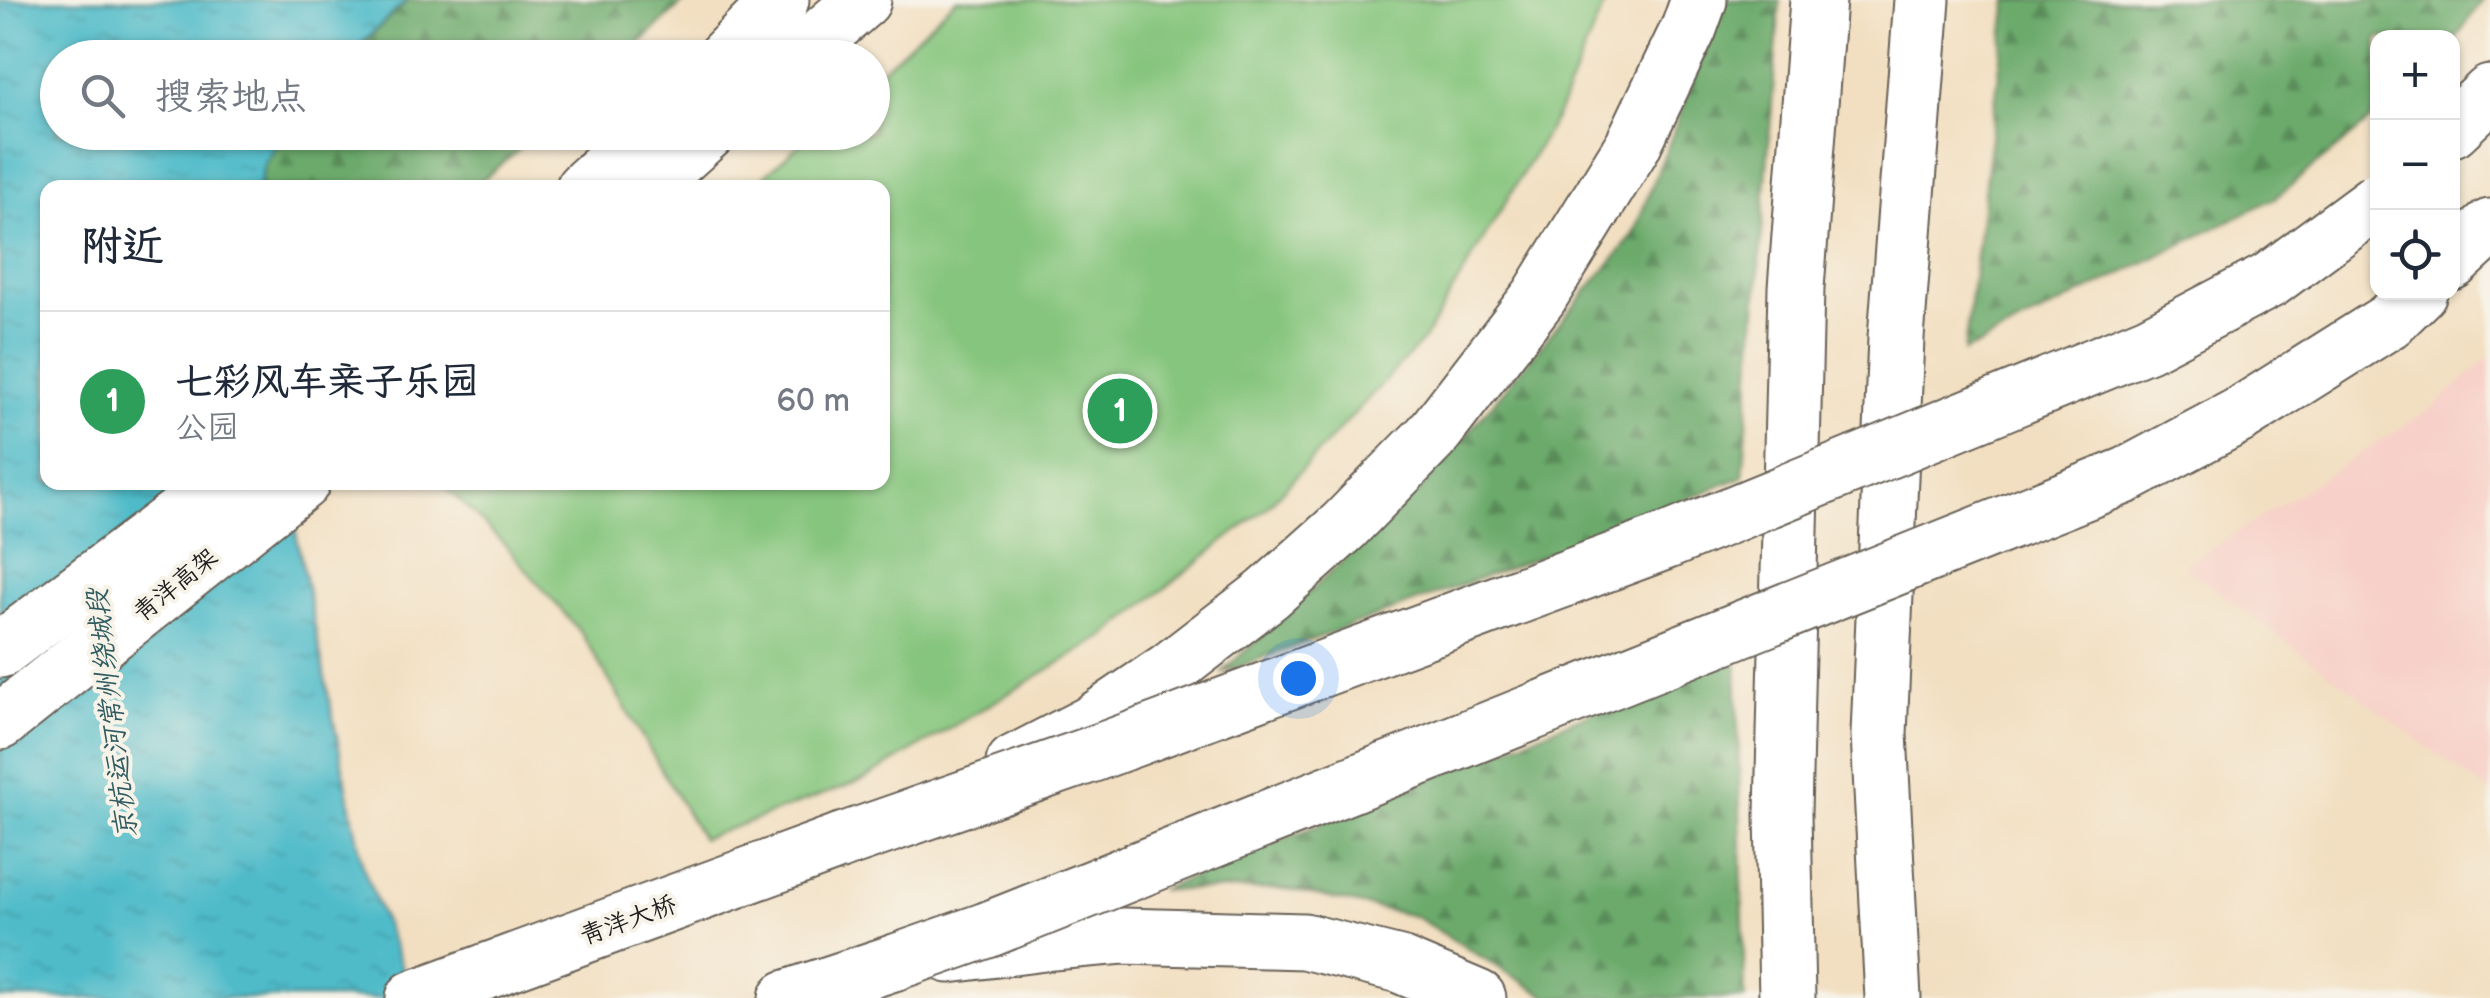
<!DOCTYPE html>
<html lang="zh">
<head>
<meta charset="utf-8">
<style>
	body { margin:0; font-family:"Balsamiq Sans","LXGW WenKai TC",sans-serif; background:#f6f6f7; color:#1f2937 }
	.controls { position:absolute; right:30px; top:30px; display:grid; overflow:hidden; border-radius:20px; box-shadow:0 2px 8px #0004 }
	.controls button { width:90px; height:90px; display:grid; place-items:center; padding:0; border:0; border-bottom:2px solid #e0e1e3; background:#fff; color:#1f2937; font:50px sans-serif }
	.you { position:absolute; left:1298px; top:678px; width:35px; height:35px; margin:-25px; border:8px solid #fff; border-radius:50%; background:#1a73e8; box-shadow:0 0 0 15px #1a73e833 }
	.badge { display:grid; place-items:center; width:65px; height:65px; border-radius:50%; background:#b5179e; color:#fff; font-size:32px; font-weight:700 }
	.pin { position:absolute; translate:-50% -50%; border:5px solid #fff; box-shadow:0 2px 10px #0006 }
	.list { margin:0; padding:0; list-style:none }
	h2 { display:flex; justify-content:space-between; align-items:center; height:130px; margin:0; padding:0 40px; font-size:42px }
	h2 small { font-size:32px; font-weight:400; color:#747a83 }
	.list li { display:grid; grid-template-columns:65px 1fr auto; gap:30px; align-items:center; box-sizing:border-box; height:180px; padding:0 40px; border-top:2px solid #e0e1e3 }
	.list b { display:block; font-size:38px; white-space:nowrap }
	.list p { margin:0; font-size:32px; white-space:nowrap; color:#747a83 }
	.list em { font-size:32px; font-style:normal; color:#747a83 }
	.icon { flex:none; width:55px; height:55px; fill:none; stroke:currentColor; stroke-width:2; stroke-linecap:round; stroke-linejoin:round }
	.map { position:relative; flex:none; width:2490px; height:998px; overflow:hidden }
	.search { position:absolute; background:#fff; box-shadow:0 2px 8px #0004; left:40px; top:40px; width:850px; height:110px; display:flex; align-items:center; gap:25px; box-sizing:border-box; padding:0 35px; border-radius:55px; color:#747a83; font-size:38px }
	.panel { position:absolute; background:#fff; box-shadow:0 2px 8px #0004; left:40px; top:180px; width:850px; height:310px; border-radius:20px }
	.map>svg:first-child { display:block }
</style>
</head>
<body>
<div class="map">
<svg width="2490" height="998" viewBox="0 0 2490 998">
	<defs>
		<pattern id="forest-firs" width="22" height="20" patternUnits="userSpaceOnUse" patternTransform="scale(2.5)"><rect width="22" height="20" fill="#6caa6c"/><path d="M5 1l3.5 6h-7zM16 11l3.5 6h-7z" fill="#588a58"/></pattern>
		<pattern id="water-ripples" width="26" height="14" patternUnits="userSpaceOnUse" patternTransform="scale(2.5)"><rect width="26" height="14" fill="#4fbbc9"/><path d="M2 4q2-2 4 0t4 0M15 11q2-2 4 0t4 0" fill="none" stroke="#44a0ac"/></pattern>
	</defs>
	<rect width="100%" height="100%" fill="#f7f3e8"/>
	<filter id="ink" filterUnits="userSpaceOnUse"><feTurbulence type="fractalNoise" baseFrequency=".01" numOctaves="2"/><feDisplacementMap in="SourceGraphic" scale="20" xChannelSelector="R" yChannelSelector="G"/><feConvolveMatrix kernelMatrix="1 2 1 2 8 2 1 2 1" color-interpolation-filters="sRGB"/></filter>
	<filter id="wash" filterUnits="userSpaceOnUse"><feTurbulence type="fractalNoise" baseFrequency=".0048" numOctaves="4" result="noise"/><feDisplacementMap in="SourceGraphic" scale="40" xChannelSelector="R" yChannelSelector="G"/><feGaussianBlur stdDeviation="2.25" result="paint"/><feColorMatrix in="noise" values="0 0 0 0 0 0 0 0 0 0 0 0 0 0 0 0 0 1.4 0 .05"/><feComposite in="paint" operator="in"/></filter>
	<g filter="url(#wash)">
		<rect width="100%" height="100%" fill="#f2dfc1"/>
		<polygon fill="#f7d1c9" points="2490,357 2490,793 2184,566 2432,408"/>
		<polygon fill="#85c57d" stroke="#50704c" stroke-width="2.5" points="956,0 1606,0 1556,117 1424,339 1266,508 1105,636 863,780 702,839 582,634 504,544 442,483 882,482 882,188 752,187 812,133 872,132 873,77"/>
		<g fill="url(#forest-firs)" stroke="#446344" stroke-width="2.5">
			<polygon points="408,0 686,0 625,57 347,58"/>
			<polygon points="1725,0 1780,0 1743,477 1569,546 1221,673 1420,490 1632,237"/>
			<polygon points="2008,0 2482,0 2453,43 2452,38 2378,38 2377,116 2275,198 1964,352"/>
			<polygon points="285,133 538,133 474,187 259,188 264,165"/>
			<polygon points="1736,653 1745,998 1549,998 1414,916 1287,889 1160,890"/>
		</g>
		<polygon fill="url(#water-ripples)" stroke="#366c72" stroke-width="2.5" points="0,0 408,0 347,57 58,58 58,132 285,133 264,165 259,187 48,188 48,482 286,483 363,867 414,998 0,998"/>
	</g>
	<g filter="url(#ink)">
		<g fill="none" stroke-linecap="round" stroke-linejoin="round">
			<g stroke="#676056" stroke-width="59">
				<g id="major">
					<polyline points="414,998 842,841"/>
					<polyline points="787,998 896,962"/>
				</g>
			</g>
			<g stroke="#676056" stroke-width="59">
				<g id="highway">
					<polyline points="724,58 781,0"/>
					<polyline points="796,58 863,0"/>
					<polyline points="2452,129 2490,93"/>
					<polyline points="584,188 645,132"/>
					<polyline points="646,188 708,132"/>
					<polyline points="2452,262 2490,227"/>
					<polyline points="2389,321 2419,292"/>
					<polyline points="0,650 223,482"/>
					<polyline points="0,722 302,482"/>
					<polyline points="1014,763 1090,724 1168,671 1268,594 1344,526 1431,437 1539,297 1633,145 1689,28 1699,0"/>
					<polyline points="949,955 1052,942 1123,936 1304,941 1400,965 1478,998"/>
					<polyline points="1787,998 1783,814 1796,288 1818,0"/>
					<polyline points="1893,998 1879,734 1896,338 1922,0"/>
				</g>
			</g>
			<use href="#major" stroke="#fff" stroke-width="55"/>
			<use href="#highway" stroke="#fff" stroke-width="55"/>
			<g stroke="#676056" stroke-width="59" stroke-linecap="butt">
				<g id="highway-bridge">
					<polyline points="842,841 1093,754 1667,541 2148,344 2270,280 2378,200"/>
					<polyline points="896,962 987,930 2127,475 2240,415 2389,321"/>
				</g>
			</g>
			<use href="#highway-bridge" stroke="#fff" stroke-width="55"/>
		</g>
	</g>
	<g text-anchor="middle" stroke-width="8" stroke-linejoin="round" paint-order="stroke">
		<g font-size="25" fill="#1c1c1c" stroke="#f7f3e8">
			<text transform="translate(175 584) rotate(-39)" y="9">青洋高架</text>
			<text transform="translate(628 919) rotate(-20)" y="9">青洋大桥</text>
		</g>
		<g font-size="28" font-style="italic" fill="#305c61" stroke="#f7f3e8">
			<text transform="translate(111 714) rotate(-97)" y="10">京杭运河常州绕城段</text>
		</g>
	</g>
</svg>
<div class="controls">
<button>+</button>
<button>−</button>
<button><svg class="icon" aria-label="locate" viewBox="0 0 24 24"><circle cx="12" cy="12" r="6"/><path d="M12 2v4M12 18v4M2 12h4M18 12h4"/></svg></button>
</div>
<div class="you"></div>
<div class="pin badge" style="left:1120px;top:411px;background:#2e9e5b">1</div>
<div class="search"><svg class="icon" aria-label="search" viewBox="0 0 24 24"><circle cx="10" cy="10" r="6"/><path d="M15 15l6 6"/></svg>搜索地点</div>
<section class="panel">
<h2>附近<small></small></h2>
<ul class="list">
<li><span class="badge" style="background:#2e9e5b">1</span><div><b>七彩风车亲子乐园</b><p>公园</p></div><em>60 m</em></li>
</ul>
</section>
</div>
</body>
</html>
